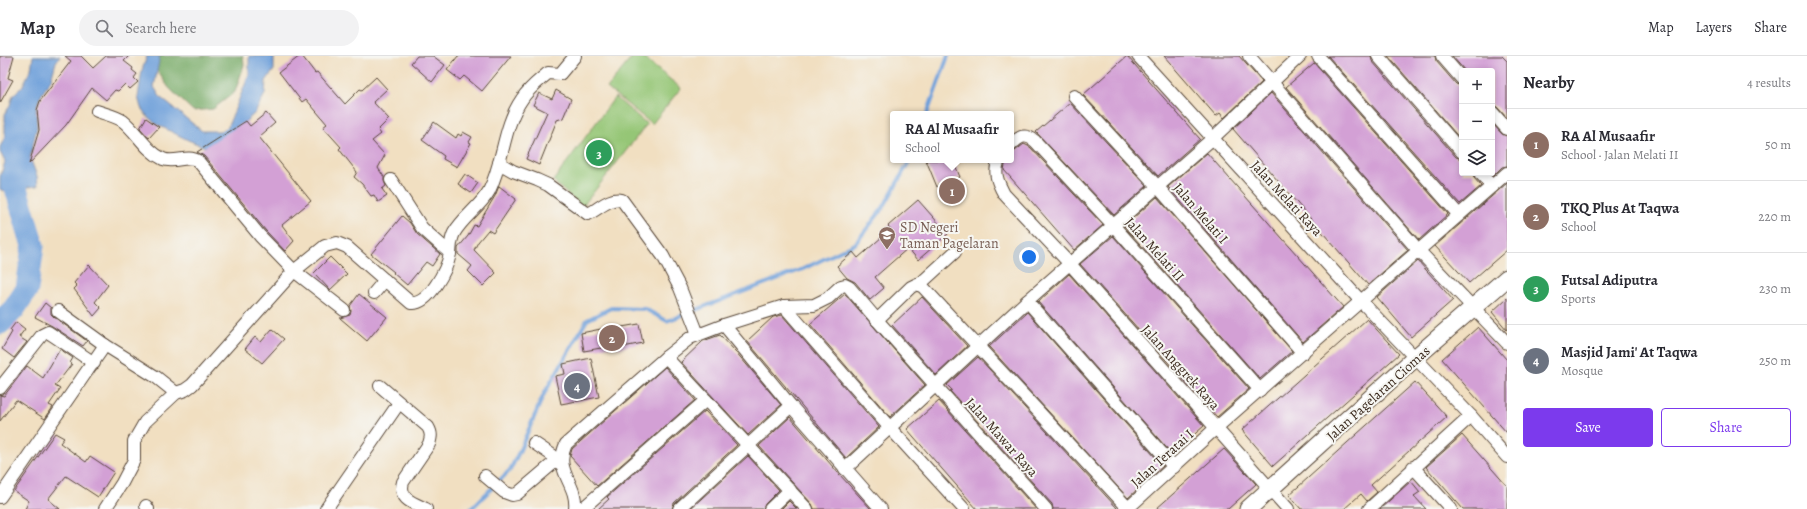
<!DOCTYPE html>
<html lang="en">
<head>
<meta charset="utf-8">
<style>
	body { margin:0; font-family:Alegreya,serif; background:#f2f2f3; color:#2b2b33 }
	.controls { position:absolute; right:12px; top:12px; display:grid; overflow:hidden; border-radius:4px; box-shadow:0 2px 6px #0003 }
	.controls button { width:36px; height:36px; display:grid; place-items:center; padding:0; border:0; border-bottom:1px solid #e1e1e2; background:#fff; color:#2b2b33; font:20px sans-serif }
	.you { position:absolute; left:1029px; top:201px; width:14px; height:14px; margin:-10px; border:3px solid #fff; border-radius:50%; background:#1a73e8; box-shadow:0 0 0 6px #1a73e833 }
	.badge { display:grid; place-items:center; width:26px; height:26px; border-radius:50%; background:#7c3aed; color:#fff; font-size:13px; font-weight:700 }
	.pin { position:absolute; translate:-50% -50%; border:2px solid #fff; box-shadow:0 1px 4px #0006 }
	.popup { position:absolute; left:890px; top:55px; width:124px; height:52px; box-sizing:border-box; display:grid; place-content:center; border-radius:4px; background:#fff; filter:drop-shadow(0 1px 3px #0005); font-size:13px; white-space:nowrap; color:#7c7c81 }
	.popup b { font-size:15px; color:#2b2b33 }
	.popup::after { content:''; position:absolute; left:50%; top:100%; margin-left:-8px; border:8px solid transparent; border-top-color:#fff }
	.list { margin:0; padding:0; list-style:none }
	h2 { display:flex; justify-content:space-between; align-items:center; height:52px; margin:0; padding:0 16px; font-size:17px }
	h2 small { font-size:13px; font-weight:400; color:#7c7c81 }
	.list li { display:grid; grid-template-columns:26px 1fr auto; gap:12px; align-items:center; box-sizing:border-box; height:72px; padding:0 16px; border-top:1px solid #e1e1e2 }
	.list b { display:block; font-size:15px; white-space:nowrap }
	.list p { margin:0; font-size:13px; white-space:nowrap; color:#7c7c81 }
	.list em { font-size:13px; font-style:normal; color:#7c7c81 }
	.actions { display:flex; gap:8px; padding:12px 16px }
	.actions a { flex:1; padding:9px 0; border:1px solid #7c3aed; border-radius:4px; text-align:center; font-size:14px; color:#7c3aed }
	.actions .main { background:#7c3aed; color:#fff }
	.icon { flex:none; width:22px; height:22px; fill:none; stroke:currentColor; stroke-width:2; stroke-linecap:round; stroke-linejoin:round }
	.map { position:relative; flex:none; width:1507px; height:453px; overflow:hidden }
	header { display:flex; align-items:center; gap:24px; box-sizing:border-box; height:56px; padding:0 20px; background:#fff; border-bottom:1px solid #e1e1e2 }
	header strong { font-size:19px }
	nav { display:flex; gap:22px; margin-inline-start:auto; font-size:14px }
	.search { width:280px; height:36px; background:#f2f2f3; display:flex; align-items:center; gap:10px; box-sizing:border-box; padding:0 14px; border-radius:22px; color:#7c7c81; font-size:15px }
	main { display:flex }
	aside { flex:1; background:#fff }
	.map>svg:first-child { display:block }
</style>
</head>
<body>
<header>
<strong>Map</strong>
<div class="search"><svg class="icon" aria-label="search" viewBox="0 0 24 24"><circle cx="10" cy="10" r="6"/><path d="M15 15l6 6"/></svg>Search here</div>
<nav><a>Map</a><a>Layers</a><a>Share</a></nav>
</header>
<main>
<div class="map">
<svg width="1507" height="453" viewBox="0 0 1507 453">
	<rect width="100%" height="100%" fill="#f6f6f2"/>
	<filter id="ink" filterUnits="userSpaceOnUse"><feTurbulence type="fractalNoise" baseFrequency=".025" numOctaves="2"/><feDisplacementMap in="SourceGraphic" scale="8" xChannelSelector="R" yChannelSelector="G"/><feConvolveMatrix kernelMatrix="1 2 1 2 8 2 1 2 1" color-interpolation-filters="sRGB"/></filter>
	<filter id="wash" filterUnits="userSpaceOnUse"><feTurbulence type="fractalNoise" baseFrequency=".012" numOctaves="4" result="noise"/><feDisplacementMap in="SourceGraphic" scale="16" xChannelSelector="R" yChannelSelector="G"/><feGaussianBlur stdDeviation="0.9" result="paint"/><feColorMatrix in="noise" values="0 0 0 0 0 0 0 0 0 0 0 0 0 0 0 0 0 1.4 0 .05"/><feComposite in="paint" operator="in"/></filter>
	<g filter="url(#wash)">
		<rect width="100%" height="100%" fill="#f1dfc1"/>
		<g fill="#95c676" stroke="#68784a">
			<polygon points="633,0 641,0 681,32 652,68 607,32"/>
			<polygon points="615,41 647,68 582,151 553,125"/>
		</g>
		<polygon fill="#78ab67" stroke="#5a6a42" points="158,0 243,0 244,9 235,36 213,53 193,55 169,32 156,13"/>
		<g fill="#70a0da" stroke="#56657c">
			<polygon points="33,0 60,0 56,6 51,24 40,41 36,52 37,71 30,102 37,120 38,130 9,133 3,135 0,133 0,121 5,106 0,96 0,91 5,81 5,58 10,49 13,39 22,31 31,13"/>
			<polygon points="147,0 160,0 154,31 161,42 202,75 219,75 224,74 228,70 249,19 249,0 274,0 274,14 266,25 265,38 255,57 227,82 210,91 205,91 188,84 156,68 147,60 141,52 138,41 142,14"/>
		</g>
		<g fill="none" stroke-linecap="round" stroke-linejoin="round">
			<g stroke="#70a0da" stroke-width="4">
				<polyline points="927,58 948,0"/>
				<polyline points="471,453 510,414 519,396 544,338 587,264 611,252 645,253 667,265 803,213 855,188 883,152 910,104"/>
			</g>
			<polyline stroke="#70a0da" stroke-width="23" points="0,267 14,253 27,233 33,190 15,129 17,102"/>
		</g>
		<g id="blocks">
			<g fill="#d3a0d5">
				<polygon points="0,0 14,0 8,22 13,24 0,47"/>
				<polygon points="65,0 81,0 93,12 106,0 129,0 124,5 133,12 132,14 137,18 134,22 138,26 130,33 125,28 118,35 115,34 106,44 92,32 66,69 29,108 39,74 37,54 40,45 71,5"/>
				<polygon points="300,0 302,0 315,17 317,16 345,48 360,33 362,34 376,21 387,33 373,46 389,63 378,74 381,78 372,85 385,99 378,112 384,121 384,125 386,130 382,133 387,140 378,146 374,139 371,140 362,128 354,121 357,116 339,93 341,91 323,71 327,68 306,43 302,46 279,16"/>
				<polygon points="417,0 433,0 445,9 432,26 411,7"/>
				<polygon points="458,0 511,0 482,35 464,20 460,24 447,14"/>
				<polygon points="1127,0 1200,83 1158,120 1083,39"/>
				<polygon points="1164,0 1239,0 1262,26 1224,62 1220,57 1216,60"/>
				<polygon points="1328,0 1371,0 1372,5 1456,101 1462,103 1462,117 1473,117 1474,122 1481,130 1460,148"/>
				<polygon points="1388,0 1435,0 1436,5 1456,28 1462,30 1462,85"/>
				<polygon points="1452,0 1502,0 1507,5 1507,62 1497,51 1492,49 1492,15 1465,15"/>
				<polygon points="1314,7 1448,158 1419,184 1286,31"/>
				<polygon points="556,34 571,43 563,62 557,64 539,109 526,103 547,56 533,49 539,37 552,43"/>
				<polygon points="1271,37 1408,194 1368,229 1233,73"/>
				<polygon points="1070,47 1147,130 1114,159 1036,76"/>
				<polygon points="266,57 275,67 259,81 311,145 282,169 294,185 285,195 266,175 204,100 197,96 246,65 250,70"/>
				<polygon points="146,62 159,71 149,82 140,72"/>
				<polygon points="434,66 456,82 458,78 461,80 463,76 472,81 469,86 471,87 457,111 443,103 444,100 422,84"/>
				<polygon points="1492,67 1502,78 1507,80 1507,110 1502,111 1493,120 1490,117 1492,117"/>
				<polygon points="1024,88 1030,91 1103,169 1074,194 1004,114 1006,104 1011,104 1011,98"/>
				<polygon points="1207,97 1343,251 1303,286 1168,131"/>
				<polygon points="926,104 953,104 960,121 937,131"/>
				<polygon points="465,118 478,127 471,137 458,128"/>
				<polygon points="1507,127 1507,194 1469,227 1435,190"/>
				<polygon points="499,130 516,143 493,177 488,174 478,186 474,194 496,217 483,230 468,215 472,210 458,198 458,192 468,180 474,169 477,170 495,140"/>
				<polygon points="1157,141 1292,295 1260,323 1124,170"/>
				<polygon points="918,144 948,178 918,204 908,192 875,221 884,232 870,244 855,226 847,222 837,210 853,196 858,202 891,173 888,170"/>
				<polygon points="402,160 410,167 417,178 440,198 432,210 426,206 407,229 393,217 394,216 371,198"/>
				<polygon points="1113,180 1249,333 1217,361 1080,208"/>
				<polygon points="330,201 347,218 330,234 314,217"/>
				<polygon points="1418,205 1453,244 1411,281 1377,241"/>
				<polygon points="89,209 108,229 95,246 101,252 94,260 74,233 77,230 74,227"/>
				<polygon points="1069,218 1204,370 1172,398 1038,246"/>
				<polygon points="359,238 387,261 367,285 340,262 350,259 351,255 350,250"/>
				<polygon points="845,238 925,329 890,361 810,268"/>
				<polygon points="922,241 967,290 936,319 892,269"/>
				<polygon points="1507,242 1507,274 1492,256"/>
				<polygon points="45,247 51,252 51,258 54,261 87,285 83,290 52,270 35,261"/>
				<polygon points="1027,256 1163,410 1128,442 989,291"/>
				<polygon points="782,259 879,371 846,402 747,285 773,261"/>
				<polygon points="1367,263 1399,298 1273,410 1242,374"/>
				<polygon points="16,266 25,273 19,281 27,286 14,302 2,293 12,276 10,274"/>
				<polygon points="639,268 643,287 618,292 618,289 584,295 581,277 616,270 616,272"/>
				<polygon points="1478,271 1507,304 1507,377 1442,303"/>
				<polygon points="272,273 284,283 262,307 245,293 255,281 261,286"/>
				<polygon points="720,279 735,295 781,349 748,379 681,306 703,285"/>
				<polygon points="60,293 73,302 70,307 72,308 55,330 60,333 49,349 53,351 45,363 16,344 0,365 0,339 4,340 27,310 43,322"/>
				<polygon points="978,301 1117,452 1116,453 1053,453 1052,448 950,335 952,334 947,329"/>
				<polygon points="591,302 599,341 561,348 555,320 565,318 563,308"/>
				<polygon points="665,311 695,344 597,430 570,400 572,393"/>
				<polygon points="1415,326 1447,361 1371,429 1377,436 1367,445 1361,438 1344,453 1301,453 1289,439"/>
				<polygon points="939,345 1036,453 977,453 907,373"/>
				<polygon points="705,355 737,389 674,447 672,453 598,453 609,443 607,441"/>
				<polygon points="790,361 839,418 871,453 814,453 812,448 759,390"/>
				<polygon points="55,377 64,382 60,387 86,406 90,400 114,416 98,441 66,420 48,443 60,453 25,453 29,445 14,435"/>
				<polygon points="1462,379 1507,430 1507,453 1463,453 1426,411"/>
				<polygon points="1224,393 1256,428 1228,453 1156,453"/>
				<polygon points="748,400 779,434 765,448 763,453 690,453"/>
				<polygon points="1411,425 1420,436 1414,440 1426,453 1380,453"/>
				<polygon points="789,445 797,453 781,453"/>
			</g>
		</g>
	</g>
	<g filter="url(#ink)">
		<use href="#blocks" fill-opacity="0" stroke="#564536" stroke-width="1"/>
		<g fill="none" stroke-linecap="round" stroke-linejoin="round">
			<g stroke="#564536" stroke-width="14">
				<g id="street">
					<polyline points="1138,0 1359,243 1471,360 1507,401"/>
					<polyline points="1249,0 1419,195 1507,287"/>
					<polyline points="1318,0 1459,159"/>
					<polyline points="1378,0 1462,96"/>
					<polyline points="1442,0 1462,23"/>
					<polyline points="1074,40 1157,130 1303,297"/>
					<path d="M 97,55 C 105,58 116,60 123,65 C 137,76 145,94 163,103 C 175,108 187,98 198,105 L 260,180 L 294,215 L 344,254"/>
					<polyline points="1492,56 1507,73"/>
					<path d="M 1011,89 C 1020,80 1025,77 1035,85 L 1113,169 L 1260,334"/>
					<path d="M 999,104 C 993,116 998,127 1004,138 L 1070,208 L 1288,453"/>
					<path d="M 499,107 L 513,115 L 537,124 L 548,129 L 588,158 C 599,153 609,141 622,144 L 663,200 L 680,232 L 698,278"/>
					<polyline points="1480,117 1492,130"/>
					<polyline points="391,124 422,172 450,197"/>
					<polyline points="920,228 955,196"/>
					<polyline points="374,237 385,224"/>
					<polyline points="1027,245 1174,411"/>
					<polyline points="784,250 890,372 964,453"/>
					<polyline points="58,255 105,289 156,321 176,337"/>
					<polyline points="877,264 1046,453"/>
					<polyline points="724,269 791,350 881,453"/>
					<polyline points="666,301 807,453"/>
					<path d="M 380,330 L 428,371 C 432,378 431,381 429,388 L 403,426 C 398,443 413,447 426,453"/>
					<polyline points="0,332 42,279 48,276 94,307"/>
					<polyline points="534,387 552,399 562,409"/>
					<polyline points="1413,411 1451,453"/>
					<polyline points="845,413 1027,245 1212,83 1300,0"/>
					<polyline points="485,420 504,436 512,439 517,438 557,404"/>
					<polyline points="0,441 105,289"/>
					<polyline points="146,450 148,453"/>
					<path d="M 105,453 L 122,427 L 134,404 L 134,385 L 145,366 L 176,337 L 185,334 L 192,329 L 294,215 L 325,190 L 337,187 L 347,191 L 411,247 C 429,249 447,213 450,198 C 451,190 450,185 454,177 C 463,161 480,151 489,135 C 504,105 503,70 522,43 C 529,32 539,25 548,17 L 560,18 L 575,0"/>
					<polyline points="326,453 399,347"/>
					<path d="M 575,453 C 578,427 553,416 566,388 L 666,301 L 690,282 L 724,269 L 784,250 L 814,249 L 828,242 L 841,230 L 845,229 L 849,231 L 877,264 L 911,231 L 917,228 L 923,231 L 1128,452"/>
					<polyline points="582,453 706,344"/>
					<polyline points="679,453 791,350"/>
					<polyline points="770,453 790,434"/>
					<polyline points="1127,453 1216,372 1507,117"/>
					<polyline points="1369,453 1471,360"/>
				</g>
			</g>
			<g stroke="#564536" stroke-width="19">
				<polyline id="secondary" points="1248,453 1415,302 1507,222"/>
			</g>
			<use href="#street" stroke="#fff" stroke-width="12"/>
			<use href="#secondary" stroke="#fff" stroke-width="17"/>
		</g>
	</g>
	<defs>
		<g id="school-pin" transform="scale(0.9)"><path d="M0 17L-7.5 6A9.5 9.5 0 1 1 7.5 6Z" fill="#8d6e63" stroke="#f6f6f2"/><path d="M0-5L7-2L0 1L-7-2ZM-4 1L0 2.5L4 1V4Q0 6-4 4Z" fill="#fff"/></g>
	</defs>
	<g fill-rule="evenodd">
		<use href="#school-pin" x="887" y="179"/>
	</g>
	<g text-anchor="middle" stroke-width="4" stroke-linejoin="round" paint-order="stroke">
		<g font-size="14" fill="#3b2a1e" stroke="#f6f6f2">
			<text transform="translate(1287 142) rotate(47)" y="5">Jalan Melati Raya</text>
			<text transform="translate(1201 157) rotate(49)" y="5">Jalan Melati I</text>
			<text transform="translate(1155 193) rotate(48)" y="5">Jalan Melati II</text>
			<text transform="translate(1181 311) rotate(48)" y="5">Jalan Anggrek Raya</text>
			<text transform="translate(1378 337) rotate(-42)" y="5">Jalan Pagelaran Ciomas</text>
			<text transform="translate(1002 381) rotate(48)" y="5">Jalan Mawar Raya</text>
			<text transform="translate(1162 402) rotate(-42)" y="5">Jalan Teratai I</text>
		</g>
		<g font-size="14" fill="#785e54" stroke="#f6f6f2" text-anchor="start">
			<text x="900" y="176">SD Negeri<tspan x="900" dy="16">Taman Pagelaran</tspan></text>
		</g>
	</g>
</svg>
<div class="controls">
<button>+</button>
<button>−</button>
<button><svg class="icon" aria-label="layers" viewBox="0 0 24 24"><path d="M12 4l9 5-9 5-9-5zM3 14l9 5 9-5"/></svg></button>
</div>
<div class="you"></div>
<div class="pin badge" style="left:952px;top:135px;background:#8d6e63">1</div>
<div class="popup"><b>RA Al Musaafir</b>School</div>
<div class="pin badge" style="left:612px;top:282px;background:#8d6e63">2</div>
<div class="pin badge" style="left:599px;top:97px;background:#2e9e5b">3</div>
<div class="pin badge" style="left:577px;top:330px;background:#6b7280">4</div>
</div>
<aside>
<h2>Nearby<small>4 results</small></h2>
<ul class="list">
<li><span class="badge" style="background:#8d6e63">1</span><div><b>RA Al Musaafir</b><p>School · Jalan Melati II</p></div><em>50 m</em></li>
<li><span class="badge" style="background:#8d6e63">2</span><div><b>TKQ Plus At Taqwa</b><p>School</p></div><em>220 m</em></li>
<li><span class="badge" style="background:#2e9e5b">3</span><div><b>Futsal Adiputra</b><p>Sports</p></div><em>230 m</em></li>
<li><span class="badge" style="background:#6b7280">4</span><div><b>Masjid Jami' At Taqwa</b><p>Mosque</p></div><em>250 m</em></li>
</ul>
<div class="actions"><a class="main">Save</a><a>Share</a></div>
</aside>
</main>
</body>
</html>
